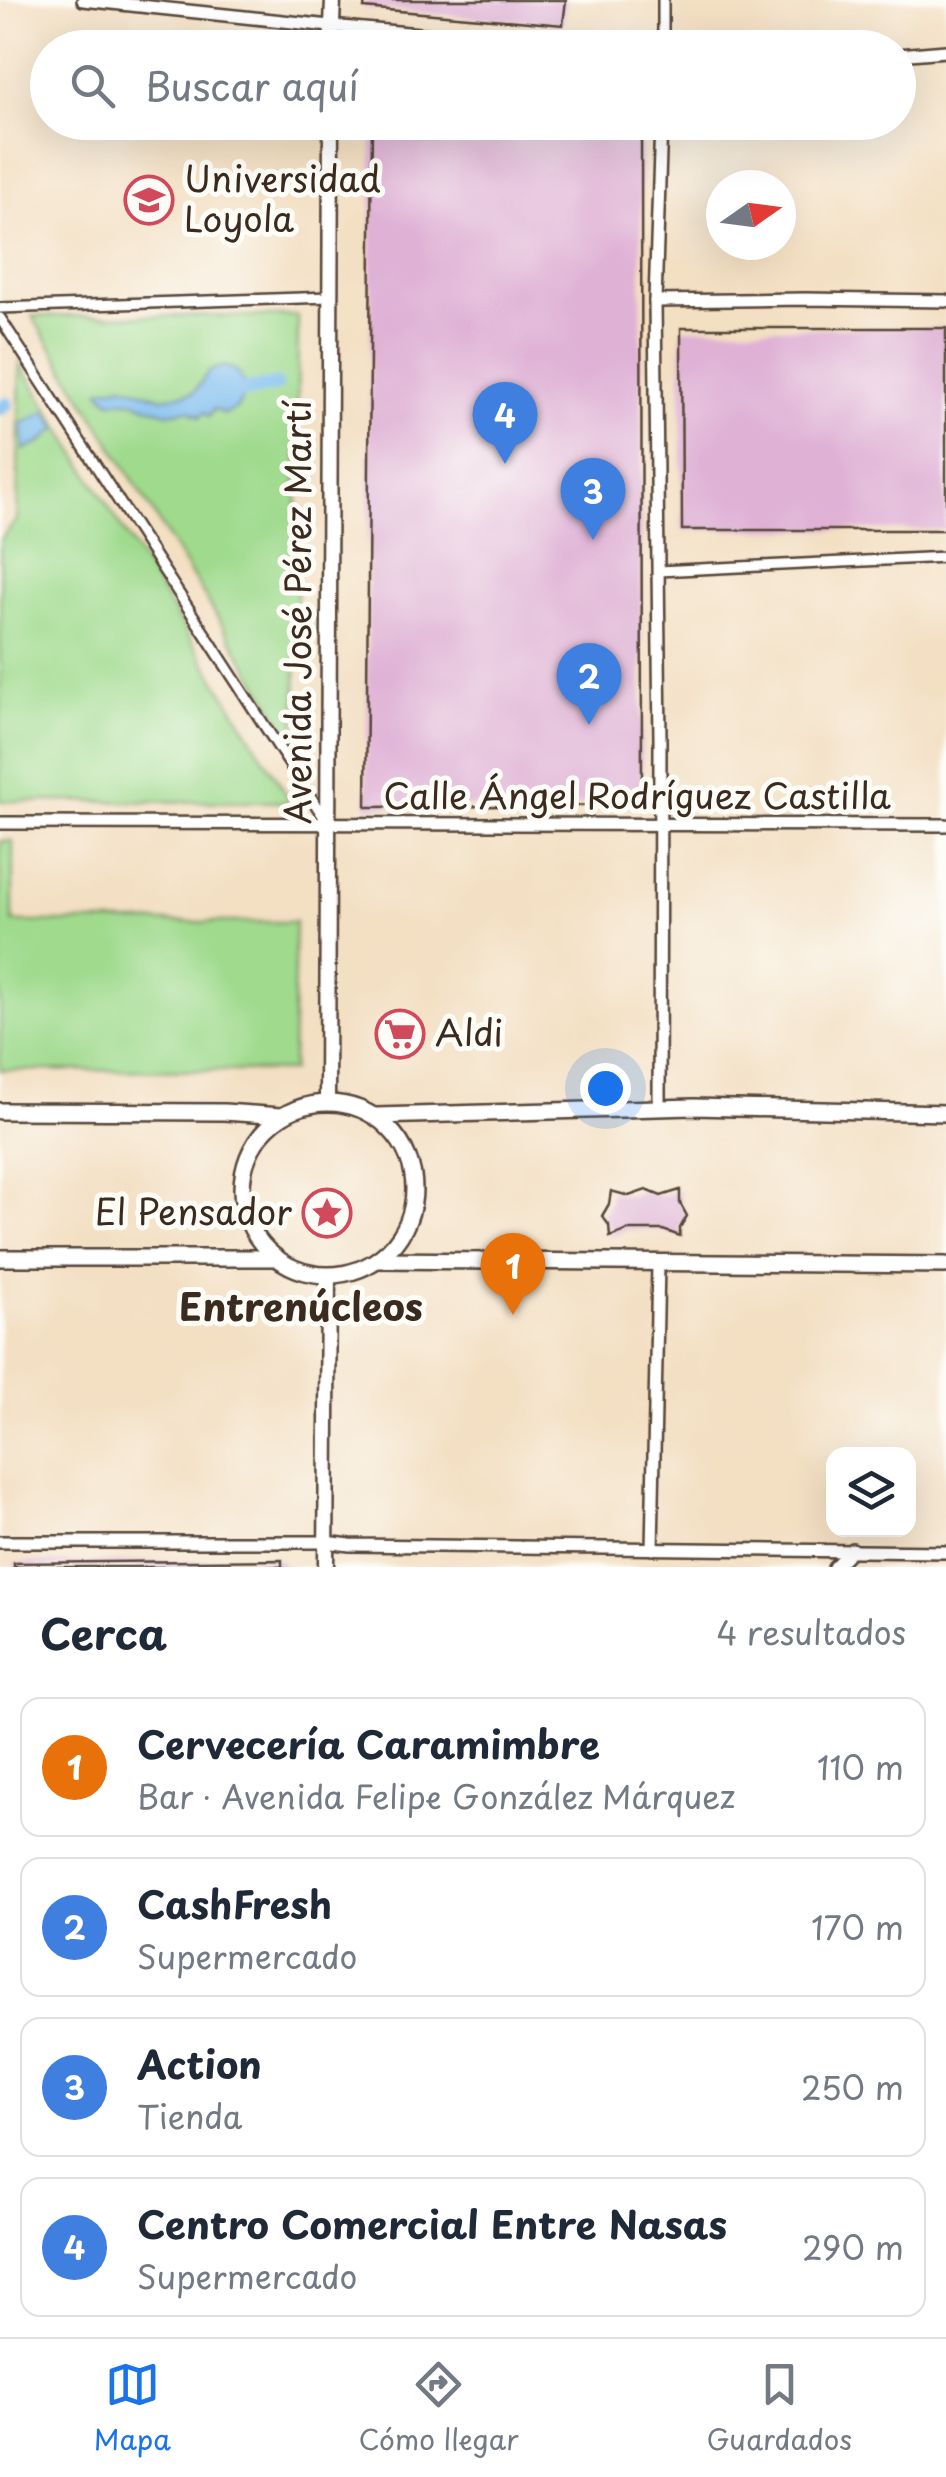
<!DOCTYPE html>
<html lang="es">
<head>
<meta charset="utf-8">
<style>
	body { margin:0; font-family:"Playpen Sans",sans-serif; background:#f6f6f7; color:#1f2937 }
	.controls { position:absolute; right:30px; bottom:30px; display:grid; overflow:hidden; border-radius:20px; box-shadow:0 10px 40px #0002 }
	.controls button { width:90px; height:90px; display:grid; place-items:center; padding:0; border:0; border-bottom:2px solid #e0e1e3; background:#fff; color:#1f2937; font:50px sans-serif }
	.compass { position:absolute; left:706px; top:170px; width:90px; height:90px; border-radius:50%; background:#fff; box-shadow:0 10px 40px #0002; rotate:76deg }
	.you { position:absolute; left:605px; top:1088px; width:35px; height:35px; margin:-25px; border:8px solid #fff; border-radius:50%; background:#1a73e8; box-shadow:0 0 0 15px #1a73e833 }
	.badge { display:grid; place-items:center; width:65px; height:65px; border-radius:50%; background:#1a73e8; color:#fff; font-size:32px; font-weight:700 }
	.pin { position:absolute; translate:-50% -82px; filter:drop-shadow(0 2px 5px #0008) }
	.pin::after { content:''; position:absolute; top:52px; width:35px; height:30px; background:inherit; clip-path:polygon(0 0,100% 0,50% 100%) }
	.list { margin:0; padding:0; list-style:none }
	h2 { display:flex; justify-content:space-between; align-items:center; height:130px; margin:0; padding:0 40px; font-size:42px }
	h2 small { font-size:32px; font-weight:400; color:#747a83 }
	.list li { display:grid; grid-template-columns:65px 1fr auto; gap:30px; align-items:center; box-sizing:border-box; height:140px; margin:0 20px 20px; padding:0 20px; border:2px solid #e0e1e3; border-radius:20px }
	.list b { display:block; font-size:38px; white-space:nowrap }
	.list p { margin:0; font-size:32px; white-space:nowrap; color:#747a83 }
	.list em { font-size:32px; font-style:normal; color:#747a83 }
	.icon { flex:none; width:55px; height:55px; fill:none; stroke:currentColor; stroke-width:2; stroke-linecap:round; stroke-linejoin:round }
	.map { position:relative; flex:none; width:946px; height:1567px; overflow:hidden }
	.search { position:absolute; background:#fff; box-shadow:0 10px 40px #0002; left:30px; right:30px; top:30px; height:110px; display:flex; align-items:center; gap:25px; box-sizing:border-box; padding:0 35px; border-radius:55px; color:#747a83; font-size:38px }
	.sheet { height:770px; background:#fff }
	nav { display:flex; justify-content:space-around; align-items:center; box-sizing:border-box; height:140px; border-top:2px solid #e0e1e3; background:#fff; font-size:28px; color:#747a83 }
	nav a { display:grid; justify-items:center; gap:5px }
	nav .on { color:#1a73e8 }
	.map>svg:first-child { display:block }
</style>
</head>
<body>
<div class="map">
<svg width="946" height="1567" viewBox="0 0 946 1567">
	<rect width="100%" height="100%" fill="#fdfcf7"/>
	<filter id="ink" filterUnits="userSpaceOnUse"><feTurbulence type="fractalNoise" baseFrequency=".01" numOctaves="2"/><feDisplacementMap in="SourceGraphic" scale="20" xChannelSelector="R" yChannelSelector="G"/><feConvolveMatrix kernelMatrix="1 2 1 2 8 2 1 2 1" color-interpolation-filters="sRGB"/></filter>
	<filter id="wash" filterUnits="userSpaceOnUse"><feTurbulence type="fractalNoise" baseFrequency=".0048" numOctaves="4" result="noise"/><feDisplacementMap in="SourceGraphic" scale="40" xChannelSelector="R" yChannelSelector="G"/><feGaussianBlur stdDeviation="2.25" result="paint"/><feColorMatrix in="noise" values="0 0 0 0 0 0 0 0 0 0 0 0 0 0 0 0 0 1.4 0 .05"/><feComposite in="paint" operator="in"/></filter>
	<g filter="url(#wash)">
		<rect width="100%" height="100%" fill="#f3dfc2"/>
		<g fill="#9fda8d" stroke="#6d8256" stroke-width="2.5">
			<polygon points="32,316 298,316 296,745"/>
			<polygon points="20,363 291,802 0,801 0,540 17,520"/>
			<polygon points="0,841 13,841 13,922 295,922 292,1071 0,1070"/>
		</g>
		<g fill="#7abcf0" stroke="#5a7387" stroke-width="2.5">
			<polygon points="224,366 237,371 246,387 238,407 225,414 214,409 209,416 204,412 200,417 197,413 195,415 190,410 167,413 132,401 110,401 99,390 123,385 163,398 194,392 209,371"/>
			<polygon points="47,411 58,428 39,444 24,450 22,423"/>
		</g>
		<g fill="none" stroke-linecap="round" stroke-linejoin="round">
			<g stroke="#7abcf0" stroke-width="15">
				<polyline points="225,391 245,391 275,385"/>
				<polyline points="0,408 6,404"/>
			</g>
		</g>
		<g id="blocks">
			<g fill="#dfb1d5">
				<polygon points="365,0 566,0 563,25 364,8"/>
				<polygon points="372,122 641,122 642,805 366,807"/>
				<polygon points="681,328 946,328 946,530 682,530"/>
				<polygon points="646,1190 661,1196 680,1190 680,1203 687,1216 680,1228 680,1236 663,1230 628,1230 610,1237 609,1225 602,1216 609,1204 611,1191 629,1196"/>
				<polygon points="282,1560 282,1567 14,1567 14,1563"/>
			</g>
		</g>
	</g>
	<g filter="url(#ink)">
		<use href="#blocks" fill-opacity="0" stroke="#574537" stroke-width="2.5"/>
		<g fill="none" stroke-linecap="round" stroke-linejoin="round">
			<g stroke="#574537" stroke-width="14">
				<g id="pedestrian">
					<polyline points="663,48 663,0"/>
					<polyline points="0,308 330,297"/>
					<polyline points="0,318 327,822"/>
					<polyline points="658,571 946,557"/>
				</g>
			</g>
			<g stroke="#574537" stroke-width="16">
				<g id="minor">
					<polyline points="83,0 330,26 578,48"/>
					<polyline points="898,55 946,51"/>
					<polyline points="655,301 805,299 946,301"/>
					<polyline points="0,823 946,825"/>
					<polyline points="659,1108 660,741 655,301 661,122"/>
					<polyline points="0,1542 326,1542 350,1545 946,1552"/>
					<polyline points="652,1549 658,1264"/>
					<polyline points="834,1567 852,1549"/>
				</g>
			</g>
			<g stroke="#574537" stroke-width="19">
				<g id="tertiary">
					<polyline points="331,48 333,0"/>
					<polyline points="327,1102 331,122"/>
					<polyline points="326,1567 328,1275"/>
				</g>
			</g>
			<g stroke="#574537" stroke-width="20">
				<g id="secondary">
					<circle cx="328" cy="1189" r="86"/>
					<polyline points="0,1111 224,1112 281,1116"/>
					<polyline points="376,1116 694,1107 946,1113"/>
					<polyline points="0,1258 277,1258"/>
					<polyline points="377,1260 946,1265"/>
				</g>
			</g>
			<use href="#pedestrian" stroke="#fff" stroke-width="9"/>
			<use href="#minor" stroke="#fff" stroke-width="11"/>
			<use href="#tertiary" stroke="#fff" stroke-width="14"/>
			<use href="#secondary" stroke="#fff" stroke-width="15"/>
		</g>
	</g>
	<defs>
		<g id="university-ring" transform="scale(2.5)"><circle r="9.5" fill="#fdfcf7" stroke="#d1495b" stroke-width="1.5"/><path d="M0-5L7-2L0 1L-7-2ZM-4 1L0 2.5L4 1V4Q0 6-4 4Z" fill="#d1495b"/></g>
		<g id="supermarket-ring" transform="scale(2.5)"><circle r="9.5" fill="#fdfcf7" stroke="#d1495b" stroke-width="1.5"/><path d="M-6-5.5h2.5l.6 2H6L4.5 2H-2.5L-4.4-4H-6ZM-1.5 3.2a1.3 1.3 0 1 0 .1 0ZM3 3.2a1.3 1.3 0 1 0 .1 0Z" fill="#d1495b"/></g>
		<g id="sight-ring" transform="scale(2.5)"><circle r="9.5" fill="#fdfcf7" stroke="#d1495b" stroke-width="1.5"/><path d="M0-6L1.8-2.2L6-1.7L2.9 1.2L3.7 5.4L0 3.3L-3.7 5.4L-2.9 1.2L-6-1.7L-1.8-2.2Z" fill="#d1495b"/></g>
	</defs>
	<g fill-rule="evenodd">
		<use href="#university-ring" x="149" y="200"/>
		<use href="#supermarket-ring" x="400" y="1034"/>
		<use href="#sight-ring" x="327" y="1213"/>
	</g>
	<g text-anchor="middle" stroke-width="10" stroke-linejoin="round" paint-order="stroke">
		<g font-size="35" fill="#3b2a1e" stroke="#fdfcf7" text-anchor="start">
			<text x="184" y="192">Universidad<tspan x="184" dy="40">Loyola</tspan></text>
			<text x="435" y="1046">Aldi</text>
			<text x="292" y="1225" text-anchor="end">El Pensador</text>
		</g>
		<g font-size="35" fill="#3b2a1e" stroke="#fdfcf7">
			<text transform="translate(299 612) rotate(-90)" y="12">Avenida José Pérez Martí</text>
			<text x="637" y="809">Calle Ángel Rodríguez Castilla</text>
		</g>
		<g font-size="38" font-weight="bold" fill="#3b2a1e" stroke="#fdfcf7">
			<text x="301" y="1321">Entrenúcleos</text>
		</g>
	</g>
</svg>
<div class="controls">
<button><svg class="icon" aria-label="layers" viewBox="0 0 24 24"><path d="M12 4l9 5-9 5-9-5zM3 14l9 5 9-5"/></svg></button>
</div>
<svg class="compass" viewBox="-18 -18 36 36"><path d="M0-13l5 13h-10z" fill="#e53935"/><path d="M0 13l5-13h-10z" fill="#747a83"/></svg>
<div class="you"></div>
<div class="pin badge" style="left:513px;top:1315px;background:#e8710a">1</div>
<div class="pin badge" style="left:589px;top:725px;background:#3f7fe0">2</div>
<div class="pin badge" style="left:593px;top:540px;background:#3f7fe0">3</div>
<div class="pin badge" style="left:505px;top:464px;background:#3f7fe0">4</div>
<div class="search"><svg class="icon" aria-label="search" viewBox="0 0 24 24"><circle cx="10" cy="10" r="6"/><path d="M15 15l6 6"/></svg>Buscar aquí</div>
</div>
<section class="sheet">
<h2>Cerca<small>4 resultados</small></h2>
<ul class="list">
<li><span class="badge" style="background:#e8710a">1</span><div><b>Cervecería Caramimbre</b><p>Bar · Avenida Felipe González Márquez</p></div><em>110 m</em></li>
<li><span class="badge" style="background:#3f7fe0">2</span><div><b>CashFresh</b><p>Supermercado</p></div><em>170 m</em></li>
<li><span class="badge" style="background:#3f7fe0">3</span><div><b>Action</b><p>Tienda</p></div><em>250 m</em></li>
<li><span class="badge" style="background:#3f7fe0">4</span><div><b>Centro Comercial Entre Nasas</b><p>Supermercado</p></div><em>290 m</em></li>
</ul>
</section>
<nav>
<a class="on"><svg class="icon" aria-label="map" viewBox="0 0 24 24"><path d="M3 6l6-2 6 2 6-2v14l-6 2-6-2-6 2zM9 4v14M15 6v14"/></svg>Mapa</a>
<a><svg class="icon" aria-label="directions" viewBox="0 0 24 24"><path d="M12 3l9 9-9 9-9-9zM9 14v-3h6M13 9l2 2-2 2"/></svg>Cómo llegar</a>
<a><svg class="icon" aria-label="saved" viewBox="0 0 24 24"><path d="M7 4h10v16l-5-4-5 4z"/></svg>Guardados</a>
</nav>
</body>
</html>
